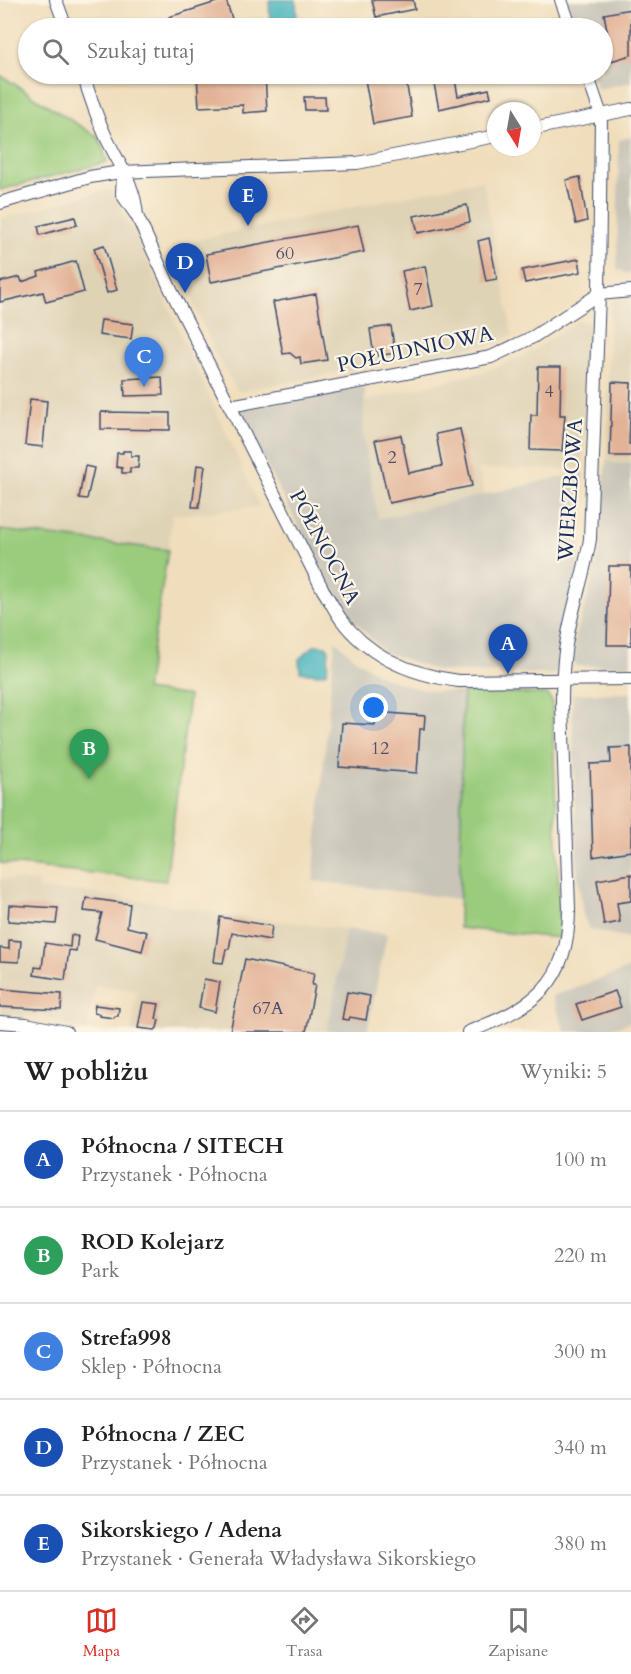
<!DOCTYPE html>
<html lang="pl">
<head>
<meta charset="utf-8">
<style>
	body { margin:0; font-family:Cardo,serif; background:#f2f2f2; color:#222 }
	.compass { position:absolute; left:487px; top:102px; width:54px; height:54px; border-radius:50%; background:#fff; box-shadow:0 2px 4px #0004; rotate:169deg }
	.you { position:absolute; left:374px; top:708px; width:21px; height:21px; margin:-15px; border:4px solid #fff; border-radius:50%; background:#1a73e8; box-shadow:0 0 0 9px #1a73e833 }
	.badge { display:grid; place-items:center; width:39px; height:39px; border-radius:50%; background:#d93025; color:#fff; font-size:20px; font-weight:700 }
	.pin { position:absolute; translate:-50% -50px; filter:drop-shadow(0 2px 3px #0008) }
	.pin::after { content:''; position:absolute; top:32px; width:21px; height:18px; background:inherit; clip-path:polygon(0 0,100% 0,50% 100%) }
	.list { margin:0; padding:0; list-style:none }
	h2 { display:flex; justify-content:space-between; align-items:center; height:78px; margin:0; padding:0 24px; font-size:26px }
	h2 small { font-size:20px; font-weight:400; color:#767676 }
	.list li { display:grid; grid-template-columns:39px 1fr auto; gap:18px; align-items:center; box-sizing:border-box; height:96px; padding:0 24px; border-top:2px solid #e0e0e0 }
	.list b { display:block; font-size:22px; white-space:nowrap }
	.list p { margin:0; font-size:20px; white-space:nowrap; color:#767676 }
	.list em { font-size:20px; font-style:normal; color:#767676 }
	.icon { flex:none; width:33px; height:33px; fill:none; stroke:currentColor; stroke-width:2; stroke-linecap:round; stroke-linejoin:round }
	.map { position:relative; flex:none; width:631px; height:1032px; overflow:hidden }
	.search { position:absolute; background:#fff; box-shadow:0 2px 4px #0004; left:18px; right:18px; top:18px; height:66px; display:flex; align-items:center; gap:15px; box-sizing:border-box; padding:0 21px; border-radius:33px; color:#767676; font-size:22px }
	.sheet { height:558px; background:#fff }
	nav { display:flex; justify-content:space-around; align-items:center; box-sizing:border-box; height:84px; border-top:2px solid #e0e0e0; background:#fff; font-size:16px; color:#767676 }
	nav a { display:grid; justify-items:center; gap:3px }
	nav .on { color:#d93025 }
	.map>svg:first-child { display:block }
</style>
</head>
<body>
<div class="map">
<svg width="631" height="1032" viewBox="0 0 631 1032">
	<rect width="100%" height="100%" fill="#fcf5e5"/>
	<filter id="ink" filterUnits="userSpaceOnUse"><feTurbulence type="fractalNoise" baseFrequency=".0167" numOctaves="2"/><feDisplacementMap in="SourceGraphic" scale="12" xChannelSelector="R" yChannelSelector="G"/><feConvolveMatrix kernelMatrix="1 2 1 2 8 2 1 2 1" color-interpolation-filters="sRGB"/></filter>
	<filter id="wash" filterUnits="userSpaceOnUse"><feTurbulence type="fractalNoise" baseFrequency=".008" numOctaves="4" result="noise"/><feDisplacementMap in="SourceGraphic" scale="24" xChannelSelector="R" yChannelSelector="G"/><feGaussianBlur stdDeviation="1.35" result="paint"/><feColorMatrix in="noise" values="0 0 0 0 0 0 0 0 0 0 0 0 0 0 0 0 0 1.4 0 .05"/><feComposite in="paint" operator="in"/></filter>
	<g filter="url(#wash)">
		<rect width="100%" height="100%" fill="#f0ddbb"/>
		<g fill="#dfd3b6">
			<polygon points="483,180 513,336 486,345 241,391 236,389 214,351 175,260 172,245"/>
			<polygon points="110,189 114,193 129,221 260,507 172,515 168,550 0,530 0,219"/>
			<polygon points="631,296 631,463 615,464 606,460 610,300"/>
			<polygon points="577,321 589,321 583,469 478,469 485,497 377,519 363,434 364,401 483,372 528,354"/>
			<polygon points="0,878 38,882 38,889 85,892 211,911 218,914 346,929 327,1032 131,1032 137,991 95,985 87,1031 42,1017 0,1015"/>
		</g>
		<g fill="#c8c4b8">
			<polygon points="567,0 631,0 631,82 598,89 592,74 602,74 602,28 577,28"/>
			<polygon points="631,137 631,273 626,273 617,269 619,140"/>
			<polygon points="365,386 363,434 378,519 583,472 580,557 555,674 438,671 384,652 346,612 319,565 237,410"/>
			<polygon points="606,460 615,464 631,463 631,665 578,666 573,664 576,632 586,603 599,553"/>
			<polygon points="335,640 355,659 381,676 411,687 433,691 463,692 460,899 313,881"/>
			<polygon points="631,693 631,939 589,929 583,915 577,870 572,694"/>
			<polygon points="346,929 387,934 367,1032 327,1032"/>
			<polygon points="631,968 631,1022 601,1032 565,1032 552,996"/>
		</g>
		<g fill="#9acc7b" stroke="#5a7e6c" stroke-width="1.5">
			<polygon points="0,75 99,138 107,162 0,190"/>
			<polygon points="0,530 168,550 146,690 189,696 166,881 0,863"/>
			<polygon points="463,692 547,694 552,702 560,931 559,938 459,928"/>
		</g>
		<g fill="#42b2bc" stroke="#2e708d" stroke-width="1.5">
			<polygon points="269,0 296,0 297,21 270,22"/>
			<polygon points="315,645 326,646 329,650 327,672 319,674 300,672 299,659"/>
		</g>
		<g id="blocks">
			<g fill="#e3b397">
				<polygon points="223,0 226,0 233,22 212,28 173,28 169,17"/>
				<polygon points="372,0 413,0 415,9 376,17"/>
				<polygon points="631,9 631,55 611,61 607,47 610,46 604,14"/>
				<polygon points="225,74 265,74 267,111 243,113 243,105 199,107 197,75"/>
				<polygon points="364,74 405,74 412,117 373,124"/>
				<polygon points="432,74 454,74 458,96 489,89 491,97 439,109"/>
				<polygon points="304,97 325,97 326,110 305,110"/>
				<polygon points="580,177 587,221 576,224 566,180"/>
				<polygon points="467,205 470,222 418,233 414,216"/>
				<polygon points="75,217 77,225 40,235 38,226"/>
				<polygon points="358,225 364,252 211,282 206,254"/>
				<polygon points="489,238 497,279 486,281 478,241"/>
				<polygon points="104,245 117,290 107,293 94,248"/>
				<polygon points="579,259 581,272 525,283 522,270"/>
				<polygon points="76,261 84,292 46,302 43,292 0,302 0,282 20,277 22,282 39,276 38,272"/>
				<polygon points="425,266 433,306 410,311 402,271"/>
				<polygon points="316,294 327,360 301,364 300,357 296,358 290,353 283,354 273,302"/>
				<polygon points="101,320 133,324 131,339 99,335"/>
				<polygon points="391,326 395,353 378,356 377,350 373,350 370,329"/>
				<polygon points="538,367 561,367 560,415 565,415 562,451 530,450 531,415 537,415"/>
				<polygon points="162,377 163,395 125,396 124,379"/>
				<polygon points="612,382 631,383 629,444 631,444 631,456 610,456"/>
				<polygon points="30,399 47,401 43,447 25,445"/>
				<polygon points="101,412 170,413 170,430 101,429"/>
				<polygon points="460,429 472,486 389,503 375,440 401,435 409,473 442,466 436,434"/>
				<polygon points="123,451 131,451 131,456 139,456 138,468 130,468 130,473 122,473 122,468 116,467 117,453 123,453"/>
				<polygon points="197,465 205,466 199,507 192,507"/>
				<polygon points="85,466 94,468 87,499 79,498"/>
				<polygon points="609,566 631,566 631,645 607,645"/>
				<polygon points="376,712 425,716 424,729 420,729 417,773 339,767 342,723 375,725"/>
				<polygon points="631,747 631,851 593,857 590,764 611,763 610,748"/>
				<polygon points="631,874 631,901 617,903 620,922 604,925 597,880"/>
				<polygon points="86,898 130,904 127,927 147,932 142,951 95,939 102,913 84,911"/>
				<polygon points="9,905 58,908 56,924 8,921"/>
				<polygon points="220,917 272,926 270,940 232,933 229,949 226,949 223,963 214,962"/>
				<polygon points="71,935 78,936 76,951 69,950 65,980 34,975 35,967 42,968 45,943 70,947"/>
				<polygon points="9,940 21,941 19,962 0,961 0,948 9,949"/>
				<polygon points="245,959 314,973 312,985 315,985 306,1032 230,1032"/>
				<polygon points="204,979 220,982 215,1012 199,1008"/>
				<polygon points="0,989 62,994 61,1010 0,1007"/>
				<polygon points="615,991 621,1007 582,1020 576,1004"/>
				<polygon points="347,992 370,996 366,1020 350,1017 349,1020 342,1019"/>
				<polygon points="143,1002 159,1004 156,1019 159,1020 157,1028 155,1030 138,1028"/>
				<polygon points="95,1005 119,1008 118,1016 115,1016 114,1018 99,1016 99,1014 94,1013"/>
			</g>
		</g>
	</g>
	<g filter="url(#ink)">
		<use href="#blocks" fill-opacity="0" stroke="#3b496c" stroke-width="1.5"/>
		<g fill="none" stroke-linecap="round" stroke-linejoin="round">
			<g stroke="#3b496c" stroke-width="14">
				<g id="minor">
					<polyline points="56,0 66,28"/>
					<polyline points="561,0 571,28"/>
					<path d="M 83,74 C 89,94 96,115 105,135 C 118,163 135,184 137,216"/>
					<polyline points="532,129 631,109"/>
					<path d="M 123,172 L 122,194 L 137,216 L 171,290 L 323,590 C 329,599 334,609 340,618 C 368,657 413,675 459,681 L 631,679"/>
					<polyline points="0,203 90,177 120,172 357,163 496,136"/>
					<polyline points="230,406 491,357 533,337 599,294 631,291"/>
					<polyline points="0,1022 26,1024 66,1032"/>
					<path d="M 468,1032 C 533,1007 569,985 569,909 L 562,704 C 562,680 563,657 568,634 C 574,602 585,571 590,539 L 599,294 L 601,115 L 587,74"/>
				</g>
			</g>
			<use href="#minor" stroke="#fff" stroke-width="12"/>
		</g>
	</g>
	<g text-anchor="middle" stroke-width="4.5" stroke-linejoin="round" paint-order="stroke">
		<g font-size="18" fill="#4d506c">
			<text x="285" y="259">60</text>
			<text x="418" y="295">7</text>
			<text x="549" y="397">4</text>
			<text x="392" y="463">2</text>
			<text x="380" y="754">12</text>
			<text x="268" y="1014">67A</text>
		</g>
		<g font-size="21" fill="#1b2f5e" stroke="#fcf5e5">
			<text transform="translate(415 349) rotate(-12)" y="7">POŁUDNIOWA</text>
			<text transform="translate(570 490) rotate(-86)" y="7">WIERZBOWA</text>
			<text transform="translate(325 547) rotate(62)" y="7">PÓŁNOCNA</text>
		</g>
	</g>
</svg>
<svg class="compass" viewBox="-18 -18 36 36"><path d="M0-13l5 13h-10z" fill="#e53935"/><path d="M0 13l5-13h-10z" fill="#767676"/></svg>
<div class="you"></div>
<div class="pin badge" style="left:508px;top:674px;background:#1a4fb4">A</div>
<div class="pin badge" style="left:89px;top:779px;background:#2e9e5b">B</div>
<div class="pin badge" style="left:144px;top:387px;background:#3f7fe0">C</div>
<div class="pin badge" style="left:185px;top:293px;background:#1a4fb4">D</div>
<div class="pin badge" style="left:248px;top:226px;background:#1a4fb4">E</div>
<div class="search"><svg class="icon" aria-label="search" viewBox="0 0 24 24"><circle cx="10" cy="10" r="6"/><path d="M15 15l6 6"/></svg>Szukaj tutaj</div>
</div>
<section class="sheet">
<h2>W pobliżu<small>Wyniki: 5</small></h2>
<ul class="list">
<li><span class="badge" style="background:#1a4fb4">A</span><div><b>Północna / SITECH</b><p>Przystanek · Północna</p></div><em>100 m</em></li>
<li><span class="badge" style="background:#2e9e5b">B</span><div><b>ROD Kolejarz</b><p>Park</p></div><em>220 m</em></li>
<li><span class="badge" style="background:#3f7fe0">C</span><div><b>Strefa998</b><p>Sklep · Północna</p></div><em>300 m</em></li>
<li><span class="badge" style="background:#1a4fb4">D</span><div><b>Północna / ZEC</b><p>Przystanek · Północna</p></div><em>340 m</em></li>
<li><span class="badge" style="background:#1a4fb4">E</span><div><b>Sikorskiego / Adena</b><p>Przystanek · Generała Władysława Sikorskiego</p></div><em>380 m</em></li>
</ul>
</section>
<nav>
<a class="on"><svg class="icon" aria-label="map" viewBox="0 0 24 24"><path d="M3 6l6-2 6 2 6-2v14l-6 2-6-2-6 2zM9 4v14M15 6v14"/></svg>Mapa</a>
<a><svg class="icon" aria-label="directions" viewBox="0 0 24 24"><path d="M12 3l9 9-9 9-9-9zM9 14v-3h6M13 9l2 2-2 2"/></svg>Trasa</a>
<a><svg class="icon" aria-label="saved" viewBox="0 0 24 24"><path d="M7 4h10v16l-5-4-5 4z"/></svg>Zapisane</a>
</nav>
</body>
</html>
